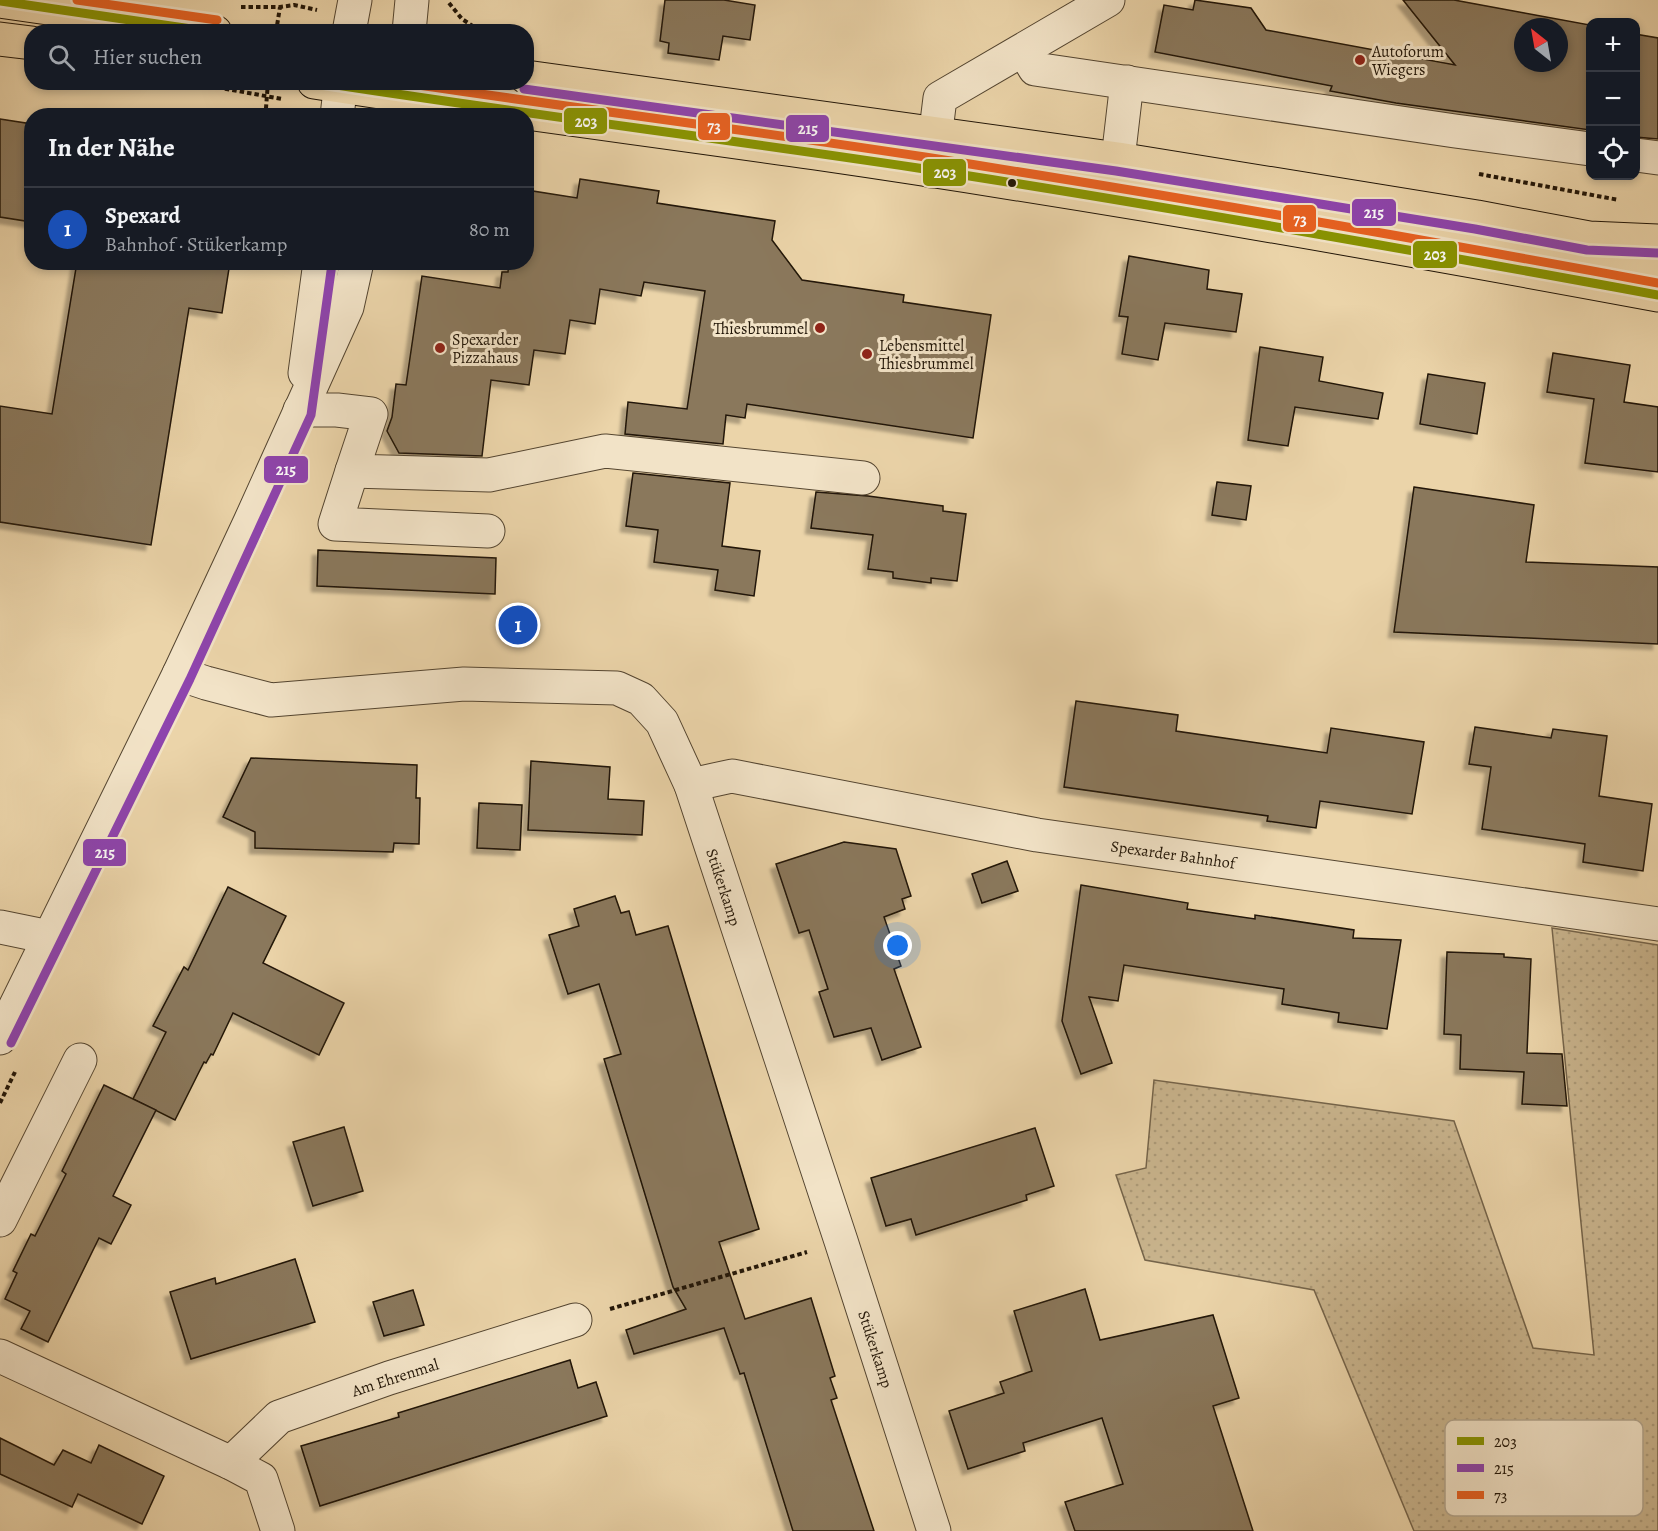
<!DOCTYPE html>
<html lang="de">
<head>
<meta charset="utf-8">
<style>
	body { margin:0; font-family:Alegreya,serif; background:#20242c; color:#f1f3f6 }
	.controls { position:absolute; right:18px; top:18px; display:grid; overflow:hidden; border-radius:12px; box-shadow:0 3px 9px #0003 }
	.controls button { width:54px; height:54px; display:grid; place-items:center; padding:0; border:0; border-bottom:2px solid #363941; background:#171b24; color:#f1f3f6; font:30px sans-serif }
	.compass { position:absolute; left:1514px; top:18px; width:54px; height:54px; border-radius:50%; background:#171b24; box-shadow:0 3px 9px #0003; rotate:329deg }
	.you { position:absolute; left:898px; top:946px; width:21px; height:21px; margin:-15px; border:4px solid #fff; border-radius:50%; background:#1a73e8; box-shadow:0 0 0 9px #1a73e833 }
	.badge { display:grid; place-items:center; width:39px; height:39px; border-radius:50%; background:#c59692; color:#fff; font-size:20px; font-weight:700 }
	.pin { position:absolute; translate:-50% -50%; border:3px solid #fff; box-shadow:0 2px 6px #0006 }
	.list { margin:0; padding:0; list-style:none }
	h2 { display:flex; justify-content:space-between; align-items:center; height:78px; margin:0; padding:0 24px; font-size:26px }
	h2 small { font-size:20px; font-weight:400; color:#9ea1a6 }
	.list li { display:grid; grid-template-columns:39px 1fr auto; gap:18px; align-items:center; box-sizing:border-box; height:84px; padding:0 24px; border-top:2px solid #363941 }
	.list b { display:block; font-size:22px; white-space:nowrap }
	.list p { margin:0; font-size:20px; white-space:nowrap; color:#9ea1a6 }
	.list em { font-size:20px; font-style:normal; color:#9ea1a6 }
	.icon { flex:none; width:33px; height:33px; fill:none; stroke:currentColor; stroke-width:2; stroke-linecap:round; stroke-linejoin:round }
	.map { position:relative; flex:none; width:1658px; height:1531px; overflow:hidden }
	.search { position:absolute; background:#171b24; box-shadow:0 3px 9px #0003; left:24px; top:24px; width:510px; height:66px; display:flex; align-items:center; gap:15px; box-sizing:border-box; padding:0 21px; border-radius:24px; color:#9ea1a6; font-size:22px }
	.panel { position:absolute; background:#171b24; box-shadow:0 3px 9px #0003; left:24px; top:108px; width:510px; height:162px; border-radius:24px }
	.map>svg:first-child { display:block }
</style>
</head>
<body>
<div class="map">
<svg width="1658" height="1531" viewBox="0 0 1658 1531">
	<defs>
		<pattern id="grass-dots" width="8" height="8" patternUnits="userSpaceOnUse" patternTransform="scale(1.5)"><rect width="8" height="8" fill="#c9b48d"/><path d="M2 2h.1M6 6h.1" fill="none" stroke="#ac9a78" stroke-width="1.8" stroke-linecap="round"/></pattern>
		<filter id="shadow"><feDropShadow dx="-5.5" dy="5.5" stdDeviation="1.5" flood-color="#0004"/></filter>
	</defs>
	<rect width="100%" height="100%" fill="#ebd4a9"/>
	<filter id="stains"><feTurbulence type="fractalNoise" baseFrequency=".00333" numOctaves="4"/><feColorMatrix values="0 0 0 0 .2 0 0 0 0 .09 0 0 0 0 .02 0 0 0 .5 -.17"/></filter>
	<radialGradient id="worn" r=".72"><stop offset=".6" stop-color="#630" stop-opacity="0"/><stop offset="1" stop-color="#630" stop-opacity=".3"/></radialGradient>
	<polygon fill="url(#grass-dots)" stroke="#75644a" stroke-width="1.5" points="1552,928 1658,945 1658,1531 1414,1531 1314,1290 1145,1260 1116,1175 1146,1168 1154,1080 1454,1121 1533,1348 1594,1355"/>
	<g fill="#8a785b" stroke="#211507" stroke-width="1.5" fill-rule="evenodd" filter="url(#shadow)">
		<polygon points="665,0 724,0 755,5 750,40 723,36 719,60 668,53 669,43 660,41"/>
		<path d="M 1195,0 L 1251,8 L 1266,30 L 1455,65 L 1403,0 L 1454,0 L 1590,25 L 1590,130 L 1396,103 L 1330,91 L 1332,86 L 1155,52 L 1164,5 L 1193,10 ZM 1523,27 L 1559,27 L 1559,63 L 1523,63 Z"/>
		<polygon points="1635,34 1658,38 1658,139 1635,137"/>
		<polygon points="0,119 32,124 32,222 0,217"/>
		<polygon points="580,179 659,191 657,203 775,221 772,240 802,280 904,295 903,302 991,315 973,438 747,404 745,418 726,415 723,444 625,434 628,402 687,409 705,291 644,282 641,296 600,289 595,324 570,320 565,354 534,350 529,385 491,380 482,456 399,453 387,431 392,417 396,384 406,385 422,276 500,288 502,272 508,272 509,262 526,262 526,190 577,198"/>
		<polygon points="1129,256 1209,270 1207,289 1242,294 1236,332 1165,323 1158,360 1122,354 1128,317 1119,316"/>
		<polygon points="77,262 230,262 222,313 189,308 151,545 0,522 0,406 52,414"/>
		<polygon points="1260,347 1323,357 1319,381 1383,393 1378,419 1295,407 1288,446 1248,440"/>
		<polygon points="1553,353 1630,365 1624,402 1658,407 1658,472 1585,463 1594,399 1547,392"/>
		<polygon points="1428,374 1485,383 1477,434 1420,424"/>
		<polygon points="633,473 730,483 722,546 760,551 754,596 715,590 718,570 654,562 658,530 626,526"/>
		<polygon points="1217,482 1251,486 1246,520 1212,515"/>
		<polygon points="1414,487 1534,505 1526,562 1658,567 1658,644 1394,632"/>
		<polygon points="816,492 868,496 943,506 943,511 966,514 957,581 931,578 931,583 893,578 893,572 868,569 873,535 811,528"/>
		<polygon points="318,550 496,558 495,594 317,586"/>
		<polygon points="1076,701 1178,715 1176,731 1327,753 1331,728 1424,742 1412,814 1320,801 1316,828 1267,821 1268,816 1064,787"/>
		<polygon points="1475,727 1551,738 1553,729 1607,736 1599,796 1652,804 1643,871 1583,862 1585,844 1482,829 1491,767 1469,764"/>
		<polygon points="251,758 417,765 416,798 420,798 419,844 394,843 393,852 255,848 255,832 223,817"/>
		<polygon points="531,761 610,767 608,799 644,801 642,835 528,830"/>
		<polygon points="479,803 522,805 520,850 477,848"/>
		<polygon points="844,842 896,849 911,896 902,899 905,909 884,917 901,966 894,969 921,1047 882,1060 871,1028 834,1037 819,992 828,989 809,930 799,933 776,864"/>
		<polygon points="1007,861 1018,891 982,903 972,874"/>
		<polygon points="1081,885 1188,903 1187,909 1255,919 1255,915 1354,930 1353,938 1401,940 1387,1029 1338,1022 1339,1013 1282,1004 1284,989 1124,965 1118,1001 1089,997 1112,1063 1081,1074 1062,1021"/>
		<polygon points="228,887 286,916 263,963 344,1003 319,1055 233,1013 213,1055 211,1054 206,1063 204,1062 175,1120 133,1099 166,1032 153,1026 184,967 188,970"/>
		<polygon points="615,896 621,913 629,911 636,935 668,926 759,1229 719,1242 745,1319 811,1298 835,1376 830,1378 837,1398 831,1400 874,1531 793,1531 744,1373 740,1374 724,1328 634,1354 626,1330 686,1309 673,1287 604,1059 621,1054 599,984 568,994 549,935 579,926 574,909"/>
		<polygon points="1447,952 1504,954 1504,957 1531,959 1527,1053 1562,1054 1567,1106 1522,1104 1524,1072 1460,1069 1461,1035 1444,1034"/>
		<polygon points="104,1085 156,1110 113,1196 131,1205 111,1244 99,1238 48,1342 21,1329 30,1311 5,1299 17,1273 13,1271 31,1234 35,1236 66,1174 62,1171"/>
		<polygon points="344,1127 363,1191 313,1206 293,1142"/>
		<polygon points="1035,1128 1054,1186 1026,1195 1027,1200 916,1235 911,1219 886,1226 871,1178"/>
		<polygon points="295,1259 315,1322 191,1359 170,1292 215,1278 216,1284"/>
		<polygon points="1085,1289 1100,1340 1213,1315 1239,1398 1213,1406 1253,1531 1075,1531 1065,1502 1123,1484 1102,1418 1023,1443 1025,1451 968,1469 949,1411 1004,1393 1000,1382 1032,1371 1014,1311"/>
		<polygon points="413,1290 424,1325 384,1336 373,1302"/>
		<polygon points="570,1360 578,1388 596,1382 607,1416 320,1506 301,1446 399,1417 398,1413"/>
		<polygon points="0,1438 54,1465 63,1450 91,1463 99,1445 164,1476 142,1524 78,1494 72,1507 0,1474"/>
	</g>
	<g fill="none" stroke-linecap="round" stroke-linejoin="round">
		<g stroke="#544530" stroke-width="35">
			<g id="minor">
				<polyline points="349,32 355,0"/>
				<polyline points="409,32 412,0"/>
				<polyline points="1024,51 1035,69 1455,131 1590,149"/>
				<polyline points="337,116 341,82"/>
				<polyline points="1636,155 1658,158"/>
				<polyline points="1118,159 1127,82"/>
				<polyline points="931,171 940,98 1108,0"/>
				<polyline points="305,373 320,262"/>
				<polyline points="300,410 337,410 371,414 352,471 489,475 605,451 863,478"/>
				<polyline points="352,471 335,524 488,531"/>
				<polyline points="179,674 206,683 271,700 464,684 617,688 641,699 662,722 691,785 841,1241 934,1531"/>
				<polyline points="691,785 732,776 1037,835 1658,924"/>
				<polyline points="0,927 49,937"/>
				<polyline points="0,1038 179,674 250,522 347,307 357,262"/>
				<polyline points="0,1220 80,1060"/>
				<polyline points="0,1356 231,1463 261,1479 278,1531"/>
				<polyline points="231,1463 279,1417 389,1378 575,1320"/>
			</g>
		</g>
		<g stroke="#211507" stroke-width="35">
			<g id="major">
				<polyline points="0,1 215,32"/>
				<polyline points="0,39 32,43"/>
				<polyline points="526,77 1118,159 1477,217 1589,238 1658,241"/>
				<path d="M 314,82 C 481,108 648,129 815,153 C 1097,194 1378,243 1658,295"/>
			</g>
		</g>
		<g stroke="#211507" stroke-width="4" stroke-dasharray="4.5 3" stroke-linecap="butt">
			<polyline points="449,3 462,19 482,32"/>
			<polyline points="241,7 280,7 294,5 317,10"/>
			<polyline points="276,32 280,7"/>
			<polyline points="188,82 282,99"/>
			<polyline points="268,82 266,108 276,116"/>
			<polyline points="1479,174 1619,200"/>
			<polyline points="0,1103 15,1072"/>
			<polyline points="610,1309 807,1252"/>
		</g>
		<use href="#minor" stroke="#f2e3c7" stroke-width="33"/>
		<use href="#major" stroke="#ebd4a9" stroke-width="33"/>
		<g stroke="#f2e3c7" stroke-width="14">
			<g id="bus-1">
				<polyline points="0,1 212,32"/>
				<path d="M 317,82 C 517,113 718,138 918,168 C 1166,206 1412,250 1658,295"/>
			</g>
		</g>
		<g stroke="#f2e3c7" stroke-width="14">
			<g id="bus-2">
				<polyline points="524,89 1116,171 1475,229 1587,250 1657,253"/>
				<polyline points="11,1043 190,679 311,415 332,264"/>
			</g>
		</g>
		<g stroke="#f2e3c7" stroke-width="14">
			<g id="bus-3">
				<polyline points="77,0 217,20"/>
				<path d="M 398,82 C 573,108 749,130 925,157 C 1170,195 1414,238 1658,283"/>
			</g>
		</g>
		<use href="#bus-1" stroke="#899401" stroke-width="9"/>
		<use href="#bus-2" stroke="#8e44ad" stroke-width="9"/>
		<use href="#bus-3" stroke="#e86121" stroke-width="9"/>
	</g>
	<g fill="#8f2418" stroke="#f2e3c7" stroke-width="2">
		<circle cx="1360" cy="60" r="6"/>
		<circle cx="820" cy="328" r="6"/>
		<circle cx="440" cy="348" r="6"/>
		<circle cx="867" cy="354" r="6"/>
	</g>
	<circle fill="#211507" stroke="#f2e3c7" stroke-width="2" cx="1012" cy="183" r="5"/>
	<g text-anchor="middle" stroke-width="6" stroke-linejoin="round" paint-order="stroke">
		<g font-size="16" fill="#211507" stroke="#f2e3c7" text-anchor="start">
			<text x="1372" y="57">Autoforum<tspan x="1372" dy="18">Wiegers</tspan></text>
			<text x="808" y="334" text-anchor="end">Thiesbrummel</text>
			<text x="452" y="345">Spexarder<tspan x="452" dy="18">Pizzahaus</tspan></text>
			<text x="879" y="351">Lebensmittel<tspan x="879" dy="18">Thiesbrummel</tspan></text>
		</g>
		<g font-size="16" fill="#211507" stroke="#f2e3c7">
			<text transform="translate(1173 854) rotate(8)" y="6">Spexarder Bahnhof</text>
			<text transform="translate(724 887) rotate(72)" y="6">Stükerkamp</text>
			<text transform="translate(876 1349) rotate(72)" y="6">Stükerkamp</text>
			<text transform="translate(395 1377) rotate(-18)" y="6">Am Ehrenmal</text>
		</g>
	</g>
	<rect x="1445" y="1420" width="198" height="96" rx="9" fill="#f2e3c7" stroke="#b3a58d" stroke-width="1.5"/>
	<rect x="1457" y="1437" width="27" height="8" fill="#899401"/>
	<rect x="1457" y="1464" width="27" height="8" fill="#8e44ad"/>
	<rect x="1457" y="1491" width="27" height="8" fill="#e86121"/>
	<g font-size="16" fill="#211507">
		<text x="1494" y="1447">203</text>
		<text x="1494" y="1474">215</text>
		<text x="1494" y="1501">73</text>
	</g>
	<g stroke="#f2e3c7" stroke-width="2">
		<rect x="563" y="107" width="45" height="28" rx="6" fill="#899401"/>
		<rect x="697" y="112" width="34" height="29" rx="6" fill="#e86121"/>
		<rect x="785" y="114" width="45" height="29" rx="6" fill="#8e44ad"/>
		<rect x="922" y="158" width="45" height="29" rx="6" fill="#899401"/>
		<rect x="1351" y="198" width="46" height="29" rx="6" fill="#8e44ad"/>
		<rect x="1282" y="204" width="35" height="29" rx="6" fill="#e86121"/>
		<rect x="1412" y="240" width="46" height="29" rx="6" fill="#899401"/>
		<rect x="263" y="455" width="46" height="29" rx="6" fill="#8e44ad"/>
		<rect x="82" y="838" width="45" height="29" rx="6" fill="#8e44ad"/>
	</g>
	<g font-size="16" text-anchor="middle" font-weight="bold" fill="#fff">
		<text x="586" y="127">203</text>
		<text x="714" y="132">73</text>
		<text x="808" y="134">215</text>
		<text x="945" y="178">203</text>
		<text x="1374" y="218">215</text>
		<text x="1300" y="225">73</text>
		<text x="1435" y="260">203</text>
		<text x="286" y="475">215</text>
		<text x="105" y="858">215</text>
	</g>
	<rect width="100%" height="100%" filter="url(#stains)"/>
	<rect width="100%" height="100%" fill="url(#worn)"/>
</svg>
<div class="controls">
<button>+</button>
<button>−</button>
<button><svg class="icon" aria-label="locate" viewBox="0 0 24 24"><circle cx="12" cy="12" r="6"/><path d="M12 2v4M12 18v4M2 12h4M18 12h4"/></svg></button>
</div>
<svg class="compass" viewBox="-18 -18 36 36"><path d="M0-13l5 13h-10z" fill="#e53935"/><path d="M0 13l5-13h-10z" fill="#9ea1a6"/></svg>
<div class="you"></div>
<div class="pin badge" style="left:518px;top:625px;background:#1a4fb4">1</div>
<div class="search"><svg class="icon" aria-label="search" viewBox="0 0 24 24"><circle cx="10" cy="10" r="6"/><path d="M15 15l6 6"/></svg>Hier suchen</div>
<section class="panel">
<h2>In der Nähe<small></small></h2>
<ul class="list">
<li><span class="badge" style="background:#1a4fb4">1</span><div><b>Spexard</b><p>Bahnhof · Stükerkamp</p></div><em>80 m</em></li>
</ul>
</section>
</div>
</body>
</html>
